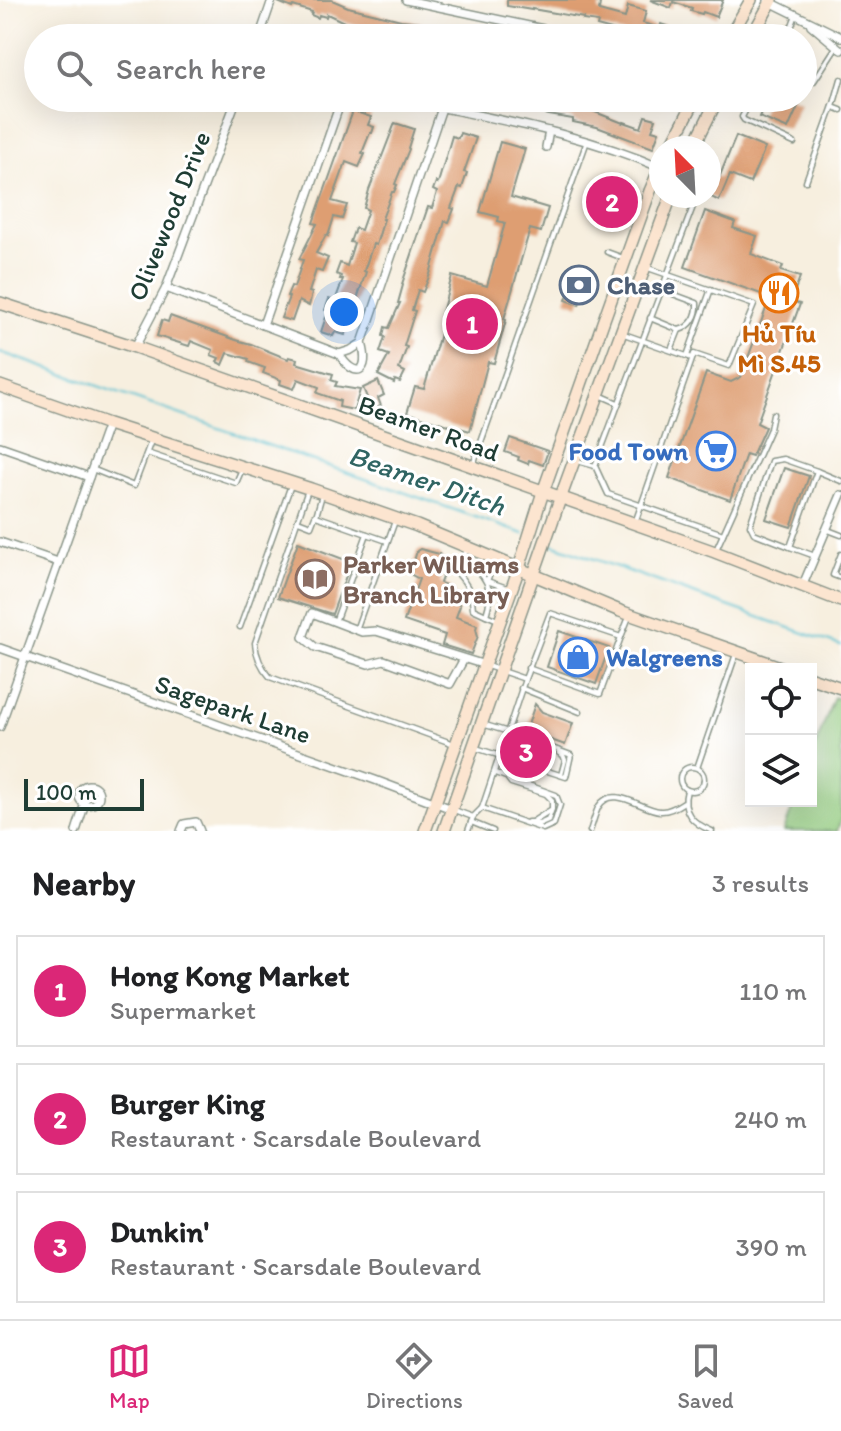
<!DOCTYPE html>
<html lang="en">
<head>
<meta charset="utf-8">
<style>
	body { margin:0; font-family:Itim,sans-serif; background:#f6f6f6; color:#202124 }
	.controls { position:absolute; right:24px; bottom:24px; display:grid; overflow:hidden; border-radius:0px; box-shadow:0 8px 32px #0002 }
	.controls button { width:72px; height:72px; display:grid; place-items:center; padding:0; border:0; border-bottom:2px solid #e0e0e0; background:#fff; color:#202124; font:40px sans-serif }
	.compass { position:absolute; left:649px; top:136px; width:72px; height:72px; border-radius:50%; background:#fff; box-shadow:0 8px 32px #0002; rotate:336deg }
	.scale { position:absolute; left:24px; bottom:20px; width:120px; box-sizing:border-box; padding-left:8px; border:4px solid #1f3d34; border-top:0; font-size:22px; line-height:28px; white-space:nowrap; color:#1f3d34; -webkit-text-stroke:6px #fff; paint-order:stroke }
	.you { position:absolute; left:344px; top:312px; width:28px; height:28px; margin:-20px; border:6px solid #fff; border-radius:50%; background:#1a73e8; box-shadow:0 0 0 12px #1a73e833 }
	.badge { display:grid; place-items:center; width:52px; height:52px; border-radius:50%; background:#db2777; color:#fff; font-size:26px; font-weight:700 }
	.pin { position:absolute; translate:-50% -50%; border:4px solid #fff; box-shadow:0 2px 8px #0006 }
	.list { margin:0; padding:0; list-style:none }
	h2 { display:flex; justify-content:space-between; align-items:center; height:104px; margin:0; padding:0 32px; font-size:34px }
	h2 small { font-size:26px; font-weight:400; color:#757577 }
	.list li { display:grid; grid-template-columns:52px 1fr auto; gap:24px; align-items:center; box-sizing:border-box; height:112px; margin:0 16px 16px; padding:0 16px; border:2px solid #e0e0e0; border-radius:0px }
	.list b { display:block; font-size:30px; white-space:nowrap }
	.list p { margin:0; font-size:26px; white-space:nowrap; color:#757577 }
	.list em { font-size:26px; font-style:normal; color:#757577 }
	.icon { flex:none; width:44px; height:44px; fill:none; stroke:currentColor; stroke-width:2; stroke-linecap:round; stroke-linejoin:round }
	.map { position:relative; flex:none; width:841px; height:831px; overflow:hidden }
	.search { position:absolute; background:#fff; box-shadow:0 8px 32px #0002; left:24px; right:24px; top:24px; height:88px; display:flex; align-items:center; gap:20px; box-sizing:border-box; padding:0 28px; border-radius:44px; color:#757577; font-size:30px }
	.sheet { height:488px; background:#fff }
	nav { display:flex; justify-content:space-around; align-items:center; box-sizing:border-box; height:112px; border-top:2px solid #e0e0e0; background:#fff; font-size:22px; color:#757577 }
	nav a { display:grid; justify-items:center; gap:4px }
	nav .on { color:#db2777 }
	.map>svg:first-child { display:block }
</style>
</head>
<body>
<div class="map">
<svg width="841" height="831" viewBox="0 0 841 831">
	<rect width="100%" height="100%" fill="#fff"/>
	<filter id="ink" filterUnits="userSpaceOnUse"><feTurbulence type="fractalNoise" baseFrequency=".0125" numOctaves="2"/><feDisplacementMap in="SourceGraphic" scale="16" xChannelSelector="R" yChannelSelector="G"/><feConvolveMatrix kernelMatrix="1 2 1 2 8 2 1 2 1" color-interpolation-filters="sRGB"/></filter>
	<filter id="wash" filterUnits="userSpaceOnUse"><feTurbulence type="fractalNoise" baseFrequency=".006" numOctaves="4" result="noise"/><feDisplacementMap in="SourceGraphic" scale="32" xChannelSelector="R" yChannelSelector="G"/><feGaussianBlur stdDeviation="1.8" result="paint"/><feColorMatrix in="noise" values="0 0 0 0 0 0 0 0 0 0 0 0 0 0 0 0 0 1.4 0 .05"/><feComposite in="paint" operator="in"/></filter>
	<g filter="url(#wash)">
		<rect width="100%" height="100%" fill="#f7efdf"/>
		<polygon fill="#91ca7d" stroke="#588458" stroke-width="2" points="834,697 841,700 841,819 837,831 784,831 795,801 811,801 811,758"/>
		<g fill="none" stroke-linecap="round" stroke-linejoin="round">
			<g stroke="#57c1d2" stroke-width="2">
				<polyline points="0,352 524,534"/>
				<polyline points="549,543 841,646"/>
			</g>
		</g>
		<g id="blocks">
			<g fill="#de9e72">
				<polygon points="278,0 332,0 348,7 401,20 420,22 420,23 441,28 441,25 449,27 449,30 478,34 478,38 422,38 401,36 401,38 388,38 390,32 344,22 327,14 326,17 319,15 318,18 311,15 312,12 293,6 292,8 278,2"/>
				<polygon points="507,0 584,0 600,3 599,11 625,18 628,6 646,11 643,23 660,28 661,24 673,28 671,32 685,36 685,38 641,38 597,26 598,22 583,20 584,18 532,9 532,10 507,6"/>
				<polygon points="650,0 723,0 716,17 703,12 702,14 691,11 692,8 673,2 671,8"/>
				<polygon points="514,98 566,98 563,109 589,112 590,110 623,123 624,122 641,128 645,116 656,119 652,130 659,132 653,148 597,127 573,122 573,119 549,115 531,110 531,109 513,107"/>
				<polygon points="767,98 791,98 800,102 788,129 759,117"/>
				<polygon points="353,111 371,117 368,125 374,127 372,133 370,133 362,153 365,154 359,167 346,162 332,201 347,205 342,219 334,217 328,236 326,235 316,253 328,258 322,272 316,270 309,292 312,293 309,306 299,301 292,321 281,318 289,297 287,296 291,286 294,287 303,260 299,259 317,224 313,223"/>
				<polygon points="395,123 414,129 408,148 409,149 395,184 397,185 394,192 392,192 382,219 384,219 376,245 373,244 364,271 366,272 345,335 335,332 333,336 321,332 328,311 325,310 329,299 335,301 343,279 340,279 341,276 336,274 340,263 347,266 354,243 350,242 355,228 361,230 368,210 364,208 369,190"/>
				<polygon points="460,133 476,138 464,172 467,173 462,188 459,187 451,208 454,209 449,222 445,221 430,274 423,292 418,290 412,310 415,311 404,346 407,347 399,369 405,372 400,382 395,380 394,383 378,375 389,355 380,352 385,337 383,336 385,327 389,328 400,303 398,303 403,285 402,284 428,207 432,208 437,192 433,190 436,182 438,183 452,136 458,138"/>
				<polygon points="736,136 765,148 750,183 730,175 719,201 709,196 709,181 712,175 719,178"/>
				<polygon points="500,142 525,149 511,197 548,208 541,232 530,229 504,319 506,320 494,363 488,362 470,431 407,413 415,387 424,389 445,317 441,316 452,276 487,286 505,223 498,221 499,217 480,212"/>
				<polygon points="601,190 620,197 619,199 631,204 628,213 597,201"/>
				<polygon points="705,211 735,222 733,228 757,236 751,254 783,266 781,271 800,277 791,301 800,304 757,423 765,427 752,456 746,454 730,500 669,478 706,373 731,382 741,377 768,303 764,295 685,267"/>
				<polygon points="579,265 591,270 579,305 566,300"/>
				<polygon points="170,316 236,340 251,344 288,359 289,357 297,359 296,363 333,374 331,380 337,382 335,386 360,390 354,410 339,407 340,401 317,393 319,387 298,379 294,389 280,384 281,380 263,373 265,368 248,362 249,359 228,353 223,365 217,362 219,358 211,355 213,350 191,341 189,346 157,336 162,320 168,322"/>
				<polygon points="378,381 384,395 378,398 381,406 372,410 363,388"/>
				<polygon points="510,438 548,451 543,465 529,460 528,464 518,460 519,457 505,452"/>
				<polygon points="784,468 809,476 791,527 766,519"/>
				<polygon points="298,542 351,562 332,614 278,597"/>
				<polygon points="420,549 439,554 442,557 442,561 447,563 440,583 451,587 460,606 456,617 477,625 476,629 478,636 471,654 442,645 445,635 404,621 419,579 410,574 417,551"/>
				<polygon points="559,631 609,648 596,684 547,667"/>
				<polygon points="535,704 542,712 573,723 565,745 526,731"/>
			</g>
		</g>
	</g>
	<g filter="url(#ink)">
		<use href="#blocks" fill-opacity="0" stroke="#8b968a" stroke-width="2"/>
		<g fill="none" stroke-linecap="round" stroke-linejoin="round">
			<g stroke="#8b968a" stroke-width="7">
				<g id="service">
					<polyline points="787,38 796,15"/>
					<polyline points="841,79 833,107 841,110"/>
					<polyline points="803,84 808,85 814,81 836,47"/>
					<polyline points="749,98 750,102 742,117 744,120 794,143"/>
					<polyline points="806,181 833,106"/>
					<polyline points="607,252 623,258"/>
					<path d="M 662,290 L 697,303 C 698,316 691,327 679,330"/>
					<polyline points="650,318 679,330 671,350"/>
					<polyline points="624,334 692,358"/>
					<polyline points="687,356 711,289"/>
					<polyline points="602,396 618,403"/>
					<polyline points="147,453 236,483 242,469"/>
					<polyline points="577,461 595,466 694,204"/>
					<polyline points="473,465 587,141"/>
					<polyline points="595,466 608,494 723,534"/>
					<polyline points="92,469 134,486 151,441"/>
					<path d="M 308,490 L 255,643 C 256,656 261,667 270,677 L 454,744"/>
					<polyline points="322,495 316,516 367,534 335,622"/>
					<polyline points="636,520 694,354 729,366 754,305 648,268"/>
					<polyline points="298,521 311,526 315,516"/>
					<polyline points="828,530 841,535"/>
					<polyline points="367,534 387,541"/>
					<polyline points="790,547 754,533 750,525 771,461 783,459 817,471"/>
					<path d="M 467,549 L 463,560 C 486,573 495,589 486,615 L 498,620"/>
					<polyline points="716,550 770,429 773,414"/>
					<polyline points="841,554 833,575 841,578"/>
					<polyline points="815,556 790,547 817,471 841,481"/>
					<path d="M 463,560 L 458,574 C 468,585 472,594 473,609 L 486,615"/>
					<polyline points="495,560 487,581 510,589"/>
					<polyline points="240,627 291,485"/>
					<polyline points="356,630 395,521"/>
					<polyline points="487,666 525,679 550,613 621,637 629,617"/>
					<polyline points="528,668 600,694 621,637"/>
					<polyline points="521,688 580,712"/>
					<polyline points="515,735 517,738 551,750"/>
					<polyline points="476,748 566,777 571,755 512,733 482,724"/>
					<polyline points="559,753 563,755 565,760 561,775"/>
					<circle cx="692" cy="779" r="12"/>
					<polyline points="697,768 736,654"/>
					<polyline points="508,779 511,783 546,794 552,800 552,809 532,822 528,822"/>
					<path d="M 687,790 C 681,812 692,823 712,831"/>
					<polyline points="482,808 543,829 554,824 560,805 556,795 495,773"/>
					<polyline points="454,810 473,817 468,831"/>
					<polyline points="473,817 482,808 525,679"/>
					<polyline points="471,822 493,831"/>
					<polyline points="532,822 539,824 548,820 552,809"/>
					<path d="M 590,831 C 593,823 595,813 599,806 C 613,784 642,810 660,811 C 668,812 678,806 684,802"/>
				</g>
			</g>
			<g stroke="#8b968a" stroke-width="10">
				<g id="minor">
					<polyline points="406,0 586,38"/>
					<polyline points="768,1 841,37"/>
					<polyline points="811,25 841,50"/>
					<polyline points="259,38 272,0"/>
					<path d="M 397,98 C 486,118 576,131 661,168"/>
					<polyline points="546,147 549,131"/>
					<polyline points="166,288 339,354 351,350 362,343 442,108"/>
					<polyline points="263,325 342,98"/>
					<polyline points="135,347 166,288 237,98"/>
					<path d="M 339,354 C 355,380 371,373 362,343"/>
					<polyline points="0,446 89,477"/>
					<polyline points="0,542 58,562"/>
					<polyline points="802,587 841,495"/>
					<polyline points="0,648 375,780 452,809"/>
					<polyline points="464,659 450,684 384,660 368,664 315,647 303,637 312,613 362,632 376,631 485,665"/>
					<polyline points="0,727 108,424"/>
					<circle cx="89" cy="795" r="10"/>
					<polyline points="76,831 85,803"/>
					<polyline points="181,831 184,824 196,822 200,831"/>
				</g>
			</g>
			<g stroke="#8b968a" stroke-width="14">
				<g id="secondary">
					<polyline points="729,38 751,0"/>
					<polyline points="751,38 772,0"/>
					<polyline points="670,148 696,98"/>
					<polyline points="693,148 718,98"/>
					<polyline points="0,303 135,347 715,552 841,601"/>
					<polyline points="0,386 108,424 311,489 417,526 620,611 786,669"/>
					<polyline points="811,678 841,688"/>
					<polyline points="425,831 519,568 543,492 602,325 650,191 661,166"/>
					<polyline points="444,831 560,499 671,196"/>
				</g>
			</g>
			<use href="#service" stroke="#fff" stroke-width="4"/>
			<use href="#minor" stroke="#fff" stroke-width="7"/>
			<use href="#secondary" stroke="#fce5d0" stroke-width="11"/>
		</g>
	</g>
	<defs>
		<g id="bank-ring" transform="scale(2)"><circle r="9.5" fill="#fff" stroke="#5c6f8a" stroke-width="1.5"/><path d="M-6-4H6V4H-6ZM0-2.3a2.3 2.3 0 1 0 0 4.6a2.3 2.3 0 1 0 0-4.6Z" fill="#5c6f8a"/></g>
		<g id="restaurant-ring" transform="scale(2)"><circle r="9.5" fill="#fff" stroke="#e8710a" stroke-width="1.5"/><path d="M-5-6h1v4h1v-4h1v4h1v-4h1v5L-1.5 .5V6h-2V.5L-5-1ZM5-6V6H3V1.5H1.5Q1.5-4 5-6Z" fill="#e8710a"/></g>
		<g id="supermarket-ring" transform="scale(2)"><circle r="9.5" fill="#fff" stroke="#3f7fe0" stroke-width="1.5"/><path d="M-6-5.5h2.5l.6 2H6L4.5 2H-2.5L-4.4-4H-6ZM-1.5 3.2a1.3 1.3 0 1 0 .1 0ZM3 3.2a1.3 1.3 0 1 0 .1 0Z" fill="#3f7fe0"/></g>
		<g id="library-ring" transform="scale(2)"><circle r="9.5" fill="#fff" stroke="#8d6e63" stroke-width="1.5"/><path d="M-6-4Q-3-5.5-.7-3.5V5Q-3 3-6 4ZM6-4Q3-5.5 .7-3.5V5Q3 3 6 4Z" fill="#8d6e63"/></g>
		<g id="shop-ring" transform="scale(2)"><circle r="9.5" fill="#fff" stroke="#3f7fe0" stroke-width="1.5"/><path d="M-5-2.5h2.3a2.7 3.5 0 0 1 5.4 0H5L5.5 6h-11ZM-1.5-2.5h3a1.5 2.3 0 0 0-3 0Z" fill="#3f7fe0"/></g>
	</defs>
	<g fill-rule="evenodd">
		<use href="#bank-ring" x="579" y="285"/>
		<use href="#restaurant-ring" x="779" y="293"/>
		<use href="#supermarket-ring" x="716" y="451"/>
		<use href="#library-ring" x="315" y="579"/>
		<use href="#shop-ring" x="578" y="657"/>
	</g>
	<g text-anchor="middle" stroke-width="6" stroke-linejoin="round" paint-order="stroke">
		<g font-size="26" fill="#1f3d34" stroke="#fff">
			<text transform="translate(169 216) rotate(-68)" y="9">Olivewood Drive</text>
			<text transform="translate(429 428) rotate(20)" y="9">Beamer Road</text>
			<text transform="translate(233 709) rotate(19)" y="9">Sagepark Lane</text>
		</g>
		<g font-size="26" font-weight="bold" fill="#4e5e75" stroke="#fff" text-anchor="start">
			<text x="607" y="294">Chase</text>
		</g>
		<g font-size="26" font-weight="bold" fill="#c56008" stroke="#fff">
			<text x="779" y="342">Hủ Tíu<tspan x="779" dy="30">Mì S.45</tspan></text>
		</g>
		<g font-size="26" font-weight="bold" fill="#366cbe" stroke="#fff" text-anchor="end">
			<text x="688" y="460">Food Town</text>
			<text x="606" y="666" text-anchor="start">Walgreens</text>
		</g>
		<g font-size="26" font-weight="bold" fill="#785e54" stroke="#fff" text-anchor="start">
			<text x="343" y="573">Parker Williams<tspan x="343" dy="30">Branch Library</tspan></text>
		</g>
		<g font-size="28" font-style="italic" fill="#306563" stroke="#fff">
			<text transform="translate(427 480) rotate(19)" y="10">Beamer Ditch</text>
		</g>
	</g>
</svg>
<div class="controls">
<button><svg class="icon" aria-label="locate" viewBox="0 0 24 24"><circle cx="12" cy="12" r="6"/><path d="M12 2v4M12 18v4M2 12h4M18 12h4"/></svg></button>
<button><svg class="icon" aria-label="layers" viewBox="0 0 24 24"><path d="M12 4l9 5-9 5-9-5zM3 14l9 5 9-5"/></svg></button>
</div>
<svg class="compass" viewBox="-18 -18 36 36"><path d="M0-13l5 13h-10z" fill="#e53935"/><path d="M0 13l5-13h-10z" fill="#757577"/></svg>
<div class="scale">100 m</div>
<div class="you"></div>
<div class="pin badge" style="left:472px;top:324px">1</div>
<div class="pin badge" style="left:612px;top:202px">2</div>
<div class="pin badge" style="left:526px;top:752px">3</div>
<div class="search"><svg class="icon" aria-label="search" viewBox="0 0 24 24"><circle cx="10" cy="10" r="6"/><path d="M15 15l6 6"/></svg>Search here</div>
</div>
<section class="sheet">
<h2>Nearby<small>3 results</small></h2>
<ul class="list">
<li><span class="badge">1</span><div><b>Hong Kong Market</b><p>Supermarket</p></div><em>110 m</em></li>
<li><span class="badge">2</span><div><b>Burger King</b><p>Restaurant · Scarsdale Boulevard</p></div><em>240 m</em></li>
<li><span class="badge">3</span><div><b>Dunkin'</b><p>Restaurant · Scarsdale Boulevard</p></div><em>390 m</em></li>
</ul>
</section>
<nav>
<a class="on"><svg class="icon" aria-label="map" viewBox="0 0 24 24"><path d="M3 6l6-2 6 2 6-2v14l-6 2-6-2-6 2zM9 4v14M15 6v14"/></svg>Map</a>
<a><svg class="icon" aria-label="directions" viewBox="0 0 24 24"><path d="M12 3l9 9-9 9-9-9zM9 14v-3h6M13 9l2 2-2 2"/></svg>Directions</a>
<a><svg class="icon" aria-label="saved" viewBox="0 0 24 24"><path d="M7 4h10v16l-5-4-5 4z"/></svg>Saved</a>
</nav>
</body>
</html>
